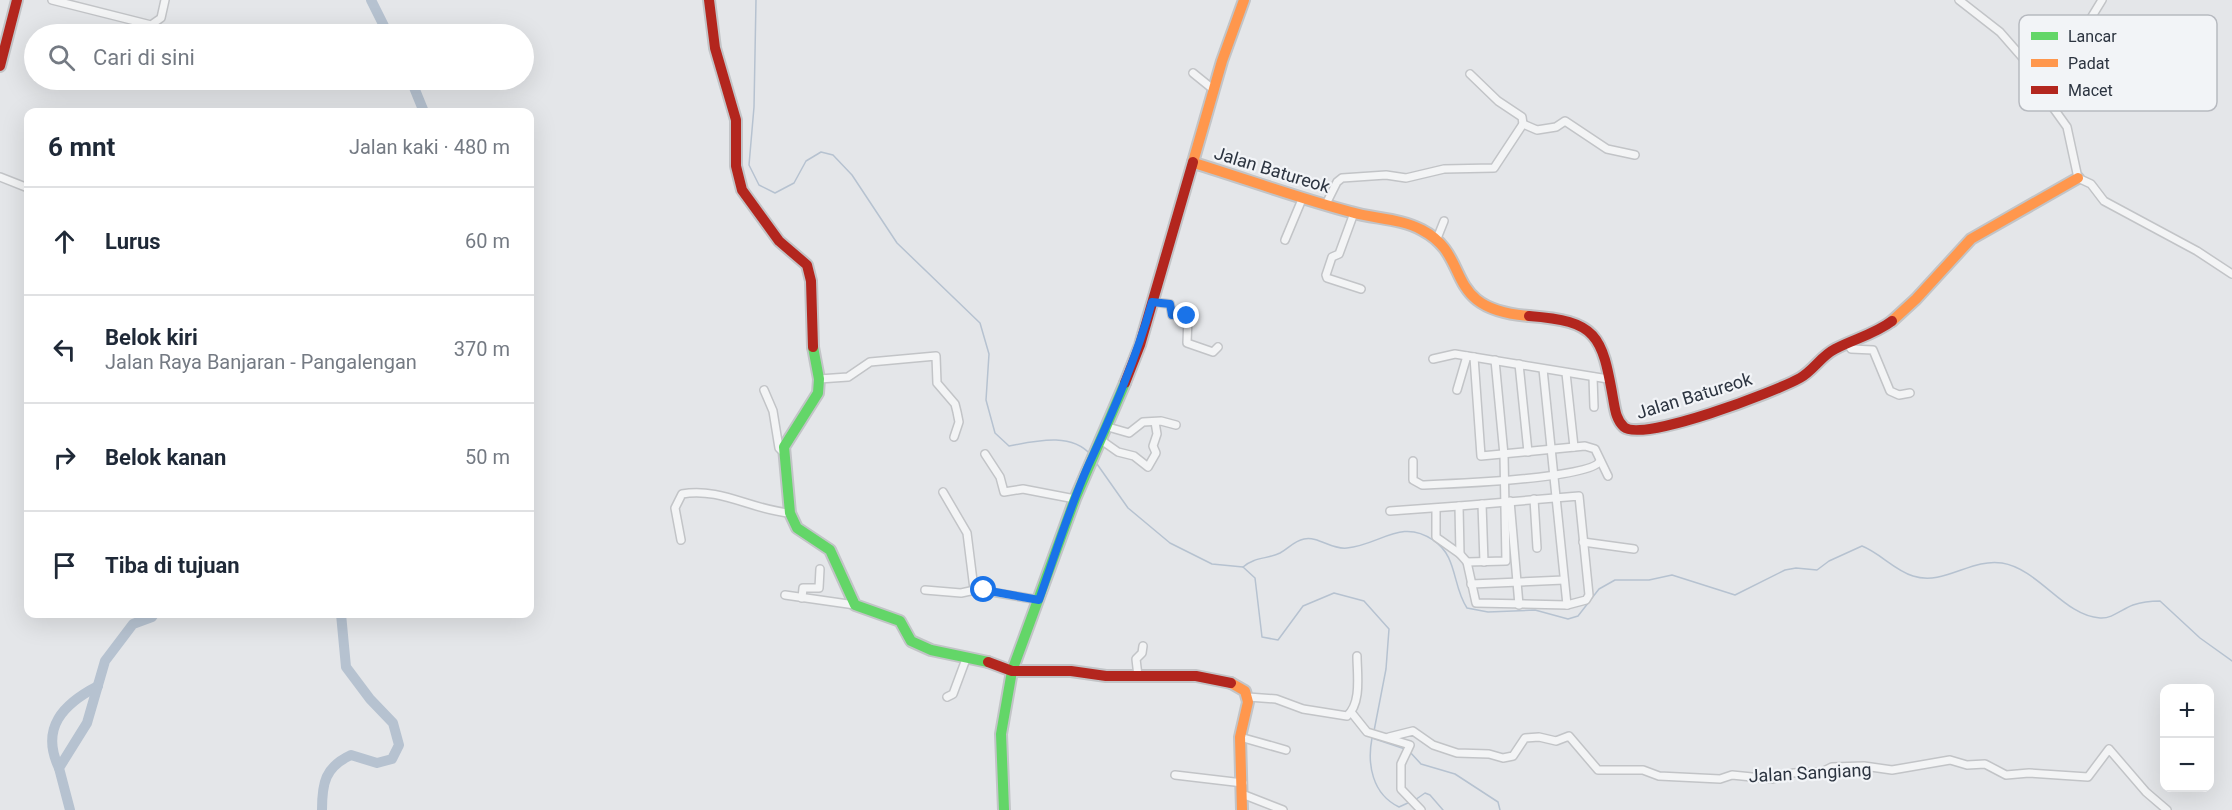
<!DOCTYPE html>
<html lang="id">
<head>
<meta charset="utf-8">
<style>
	body { margin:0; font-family:Roboto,sans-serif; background:#f2f2f3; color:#1f2937 }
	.controls { position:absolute; right:18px; bottom:18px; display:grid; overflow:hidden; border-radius:12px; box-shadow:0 6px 24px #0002 }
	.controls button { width:54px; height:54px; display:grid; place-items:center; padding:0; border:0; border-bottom:2px solid #e0e1e3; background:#fff; color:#1f2937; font:30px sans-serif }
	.stop { position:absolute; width:18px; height:18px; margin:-14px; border:4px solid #1a73e8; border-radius:50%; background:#fff }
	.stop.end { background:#1a73e8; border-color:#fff; box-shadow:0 2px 6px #0008 }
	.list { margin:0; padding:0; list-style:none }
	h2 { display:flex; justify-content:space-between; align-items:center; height:78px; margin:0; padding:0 24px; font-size:26px }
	h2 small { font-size:20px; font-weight:400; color:#747a83 }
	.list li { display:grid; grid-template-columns:39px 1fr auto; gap:18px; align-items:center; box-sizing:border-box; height:108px; padding:0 24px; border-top:2px solid #e0e1e3 }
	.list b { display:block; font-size:22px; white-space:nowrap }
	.list p { margin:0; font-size:20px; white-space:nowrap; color:#747a83 }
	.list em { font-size:20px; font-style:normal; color:#747a83 }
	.icon { flex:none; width:33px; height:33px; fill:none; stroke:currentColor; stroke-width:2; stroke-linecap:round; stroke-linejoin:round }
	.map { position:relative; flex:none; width:2232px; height:810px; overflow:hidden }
	.search { position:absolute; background:#fff; box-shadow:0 6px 24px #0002; left:24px; top:24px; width:510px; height:66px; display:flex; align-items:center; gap:15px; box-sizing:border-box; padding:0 21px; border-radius:33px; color:#747a83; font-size:22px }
	.panel { position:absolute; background:#fff; box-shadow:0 6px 24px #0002; left:24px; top:108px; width:510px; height:510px; border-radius:12px }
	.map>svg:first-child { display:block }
</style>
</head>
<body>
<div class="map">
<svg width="2232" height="810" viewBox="0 0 2232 810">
	<rect width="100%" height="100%" fill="#e4e6e9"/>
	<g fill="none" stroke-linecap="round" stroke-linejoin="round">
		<g stroke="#b6c2d0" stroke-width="1.5">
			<path d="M 756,0 L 754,107 L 749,165 L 759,185 L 775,193 L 794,183 L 806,161 L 821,152 L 833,155 L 852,175 L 897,243 L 980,323 L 989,354 L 986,400 L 995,433 L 1009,446 C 1036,441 1071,432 1091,455"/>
			<polyline points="1097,464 1128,508 1170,543 1212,564 1243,567 1255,578 1262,637 1278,640 1303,606 1334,593 1364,601 1389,629 1386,669 1374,731"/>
			<path d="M 1243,567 C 1254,557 1268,559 1280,553 C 1289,548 1294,541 1304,539 C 1319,536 1331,550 1347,548 C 1380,545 1401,518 1433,540 C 1458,556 1452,586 1467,608 L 1488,612 L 1535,610 L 1568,619 L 1578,616 L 1599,589 L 1615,580 L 1649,580 L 1672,575 L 1735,595 L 1785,570 L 1796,568 L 1817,570 L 1829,561 L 1862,546 C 1880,553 1894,570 1913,576 C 1944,586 1971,558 2002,563 C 2039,569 2064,616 2100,618 C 2112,619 2122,609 2133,605 C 2142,602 2151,601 2160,601 L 2200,638 L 2232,661"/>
			<polyline points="1373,735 1372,738 1405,749"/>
			<path d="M 1372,738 C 1367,764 1372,794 1399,807 L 1410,802"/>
			<polyline points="1409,751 1421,764 1455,774 1498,802 1500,810"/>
			<polyline points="1415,800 1425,793 1430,795 1443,810"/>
		</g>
		<g stroke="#b6c2d0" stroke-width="10">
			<polyline points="371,0 388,34"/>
			<polyline points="411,80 424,112"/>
			<path d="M 59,768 C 40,728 63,704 98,686"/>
			<polyline points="70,810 59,768 87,723 105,661 133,624 152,617 154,614"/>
			<path d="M 322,810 C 322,783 325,767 351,755 L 377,763 L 392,759 L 399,745 L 393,723 L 370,699 L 346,667 L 341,614"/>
		</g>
		<g stroke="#c2c4c7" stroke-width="10">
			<g id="street">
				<polyline points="52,0 151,25 161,18 165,0"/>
				<polyline points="1959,0 2000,32 2028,64 2044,95 2067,127 2078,178 2091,184 2104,201 2197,251 2232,274"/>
				<polyline points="1193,73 1214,90"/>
				<polyline points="1470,74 1498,101 1522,117 1523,124"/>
				<polyline points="2044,95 2102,0"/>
				<polyline points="0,177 28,188"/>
				<polyline points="1326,204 1337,182 1342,178 1386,175 1406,178 1444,169 1494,168 1523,124 1537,130 1556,127 1565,121 1607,149 1635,155"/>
				<polyline points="1354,213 1339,254 1332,257 1326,275 1327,278 1361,289"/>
				<polyline points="1285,240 1303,197"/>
				<polyline points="1436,241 1444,221"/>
				<polyline points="1152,302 1170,304 1172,315 1188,317 1187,343 1213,352 1218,347"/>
				<polyline points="1848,344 1851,349 1873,350 1890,391 1899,395 1910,393"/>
				<polyline points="1474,357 1481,456 1585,446 1595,449 1608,476"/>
				<polyline points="1433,359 1455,354 1608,379"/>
				<polyline points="1519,364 1528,452"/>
				<polyline points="1543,369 1567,605"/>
				<polyline points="1566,373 1574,447"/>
				<polyline points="1593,377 1594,407"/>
				<polyline points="819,379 848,377 870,362 936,356 937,383 955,404 957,412 959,422 954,437"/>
				<polyline points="764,390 773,411 779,448 783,452"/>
				<polyline points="1457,390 1467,356"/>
				<polyline points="1108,427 1129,433 1143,422 1161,421 1176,425"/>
				<polyline points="1101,440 1118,452 1134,456 1148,467 1156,453 1153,446 1157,434 1155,422"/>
				<polyline points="985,454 1000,477 1004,492 1023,489 1075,499"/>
				<path d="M 1413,461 L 1413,480 L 1422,485 C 1448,484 1592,479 1600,461"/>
				<polyline points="943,492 967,533 974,589 1039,600"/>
				<polygon points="1579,496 1589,595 1586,600 1567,605 1476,603 1467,562 1460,554 1459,506"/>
				<polyline points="1534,499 1537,548"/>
				<polyline points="1510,501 1519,605"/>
				<polyline points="1482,504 1484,562"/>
				<polyline points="1436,509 1436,537 1460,554"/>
				<polyline points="1390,511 1459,506"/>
				<path d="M 681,540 L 675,508 L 682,494 C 720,487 752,510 790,513"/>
				<polyline points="1583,542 1634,549"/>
				<polyline points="1467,562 1506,561 1504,455 1495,360"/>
				<polyline points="1471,584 1564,580"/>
				<polyline points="925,590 961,593 975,590"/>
				<polyline points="785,595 855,605"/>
				<polyline points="802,598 803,588 819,588 820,569"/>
				<polyline points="1138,676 1136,659 1142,653 1143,646"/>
				<polyline points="947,697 953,694 966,659"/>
				<path d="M 1248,697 L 1276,699 L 1303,709 L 1347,716 C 1362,703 1357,674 1357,656"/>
				<polyline points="1351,712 1367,732 1410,745 1401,764 1401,789 1421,810"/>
				<polyline points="1240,737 1286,750"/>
				<polyline points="1389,737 1413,731 1433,745 1457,753 1489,754 1503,758 1513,756 1525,738 1539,737 1556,741 1569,736 1598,770 1643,770 1659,776 1720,779 1732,775 1772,779 1793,773 1822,772 1832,767 1864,766 1892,770 1950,760 1967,765 1985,764 2006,775 2029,773 2088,777 2109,749 2146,792 2167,810"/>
				<polyline points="1175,775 1243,783"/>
				<polyline points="1242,794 1283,810"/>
			</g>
		</g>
		<g stroke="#c2c4c7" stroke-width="14">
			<g id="fast">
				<polyline points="813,347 819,379 818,393 784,447 790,513 797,528 830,550 855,605 900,621 911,641 931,650 988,662"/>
				<polyline points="1004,810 1001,734 1012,671 1075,499 1125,383"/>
			</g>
		</g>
		<g stroke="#c2c4c7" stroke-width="14">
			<g id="slow">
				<polyline points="1193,162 1222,61 1244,0"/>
				<path d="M 1194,163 C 1246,179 1298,198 1351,212 C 1374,219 1400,218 1422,230 C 1474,257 1440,309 1529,316"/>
				<polyline points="1892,321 1916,299 1971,239 2078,178"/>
				<polyline points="1231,683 1245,691 1248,702 1240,737 1242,810"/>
			</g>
		</g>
		<g stroke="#c2c4c7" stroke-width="14">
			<g id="jam">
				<polyline points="709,0 715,48 736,120 736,166 742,190 779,241 807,265 811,281 813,347"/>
				<polyline points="0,66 17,0"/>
				<path d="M 1529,316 C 1597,321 1602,335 1613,398 C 1615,409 1616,420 1624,427 C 1642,443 1777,391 1800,378 C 1814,370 1821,356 1835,349 C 1854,339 1875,334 1892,321"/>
				<polyline points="1125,383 1140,345 1193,162"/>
				<polyline points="988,662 1012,671 1071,671 1106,676 1196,676 1231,683"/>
			</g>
		</g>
		<use href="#street" stroke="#f3f4f5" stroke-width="7"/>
		<use href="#fast" stroke="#63d668" stroke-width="10"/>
		<use href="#slow" stroke="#ff974d" stroke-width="10"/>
		<use href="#jam" stroke="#b3261e" stroke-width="10"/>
	</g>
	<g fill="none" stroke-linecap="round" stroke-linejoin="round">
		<path stroke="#1a73e8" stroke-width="8" d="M 984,590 L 1039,600 C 1055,555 1069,509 1088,466 C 1113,412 1136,359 1152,302 L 1170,304 L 1172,315 L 1187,316"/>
	</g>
	<g text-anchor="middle" stroke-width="4.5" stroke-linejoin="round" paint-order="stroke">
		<g font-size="18" fill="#2c3440" stroke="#f2f4f7">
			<text transform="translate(1272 170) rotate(17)" y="6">Jalan Batureok</text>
			<text transform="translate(1694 396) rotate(-17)" y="6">Jalan Batureok</text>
			<text transform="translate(1810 773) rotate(-3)" y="6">Jalan Sangiang</text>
		</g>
	</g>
	<rect x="2019" y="15" width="198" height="96" rx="9" fill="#f2f4f7" stroke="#b7bac0" stroke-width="1.5"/>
	<rect x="2031" y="32" width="27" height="8" fill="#63d668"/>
	<rect x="2031" y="59" width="27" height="8" fill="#ff974d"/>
	<rect x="2031" y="86" width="27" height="8" fill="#b3261e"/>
	<g font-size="16" fill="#2c3440">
		<text x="2068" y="42">Lancar</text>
		<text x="2068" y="69">Padat</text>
		<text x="2068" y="96">Macet</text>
	</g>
</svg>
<div class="controls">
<button>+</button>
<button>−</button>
</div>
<div class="stop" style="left:984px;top:590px"></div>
<div class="stop end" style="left:1187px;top:316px"></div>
<div class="search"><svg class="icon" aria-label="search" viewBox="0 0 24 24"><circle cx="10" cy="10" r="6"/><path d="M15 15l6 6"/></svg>Cari di sini</div>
<section class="panel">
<h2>6 mnt<small>Jalan kaki · 480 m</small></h2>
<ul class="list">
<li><svg class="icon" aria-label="ahead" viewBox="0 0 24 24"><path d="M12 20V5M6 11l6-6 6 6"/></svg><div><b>Lurus</b></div><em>60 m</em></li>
<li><svg class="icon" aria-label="left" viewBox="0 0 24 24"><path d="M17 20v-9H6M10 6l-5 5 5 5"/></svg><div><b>Belok kiri</b><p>Jalan Raya Banjaran - Pangalengan</p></div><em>370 m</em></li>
<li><svg class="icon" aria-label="right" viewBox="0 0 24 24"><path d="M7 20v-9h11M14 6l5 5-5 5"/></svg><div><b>Belok kanan</b></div><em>50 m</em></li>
<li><svg class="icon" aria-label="arrive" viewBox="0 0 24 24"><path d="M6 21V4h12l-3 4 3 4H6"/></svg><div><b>Tiba di tujuan</b></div></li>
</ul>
</section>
</div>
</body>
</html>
